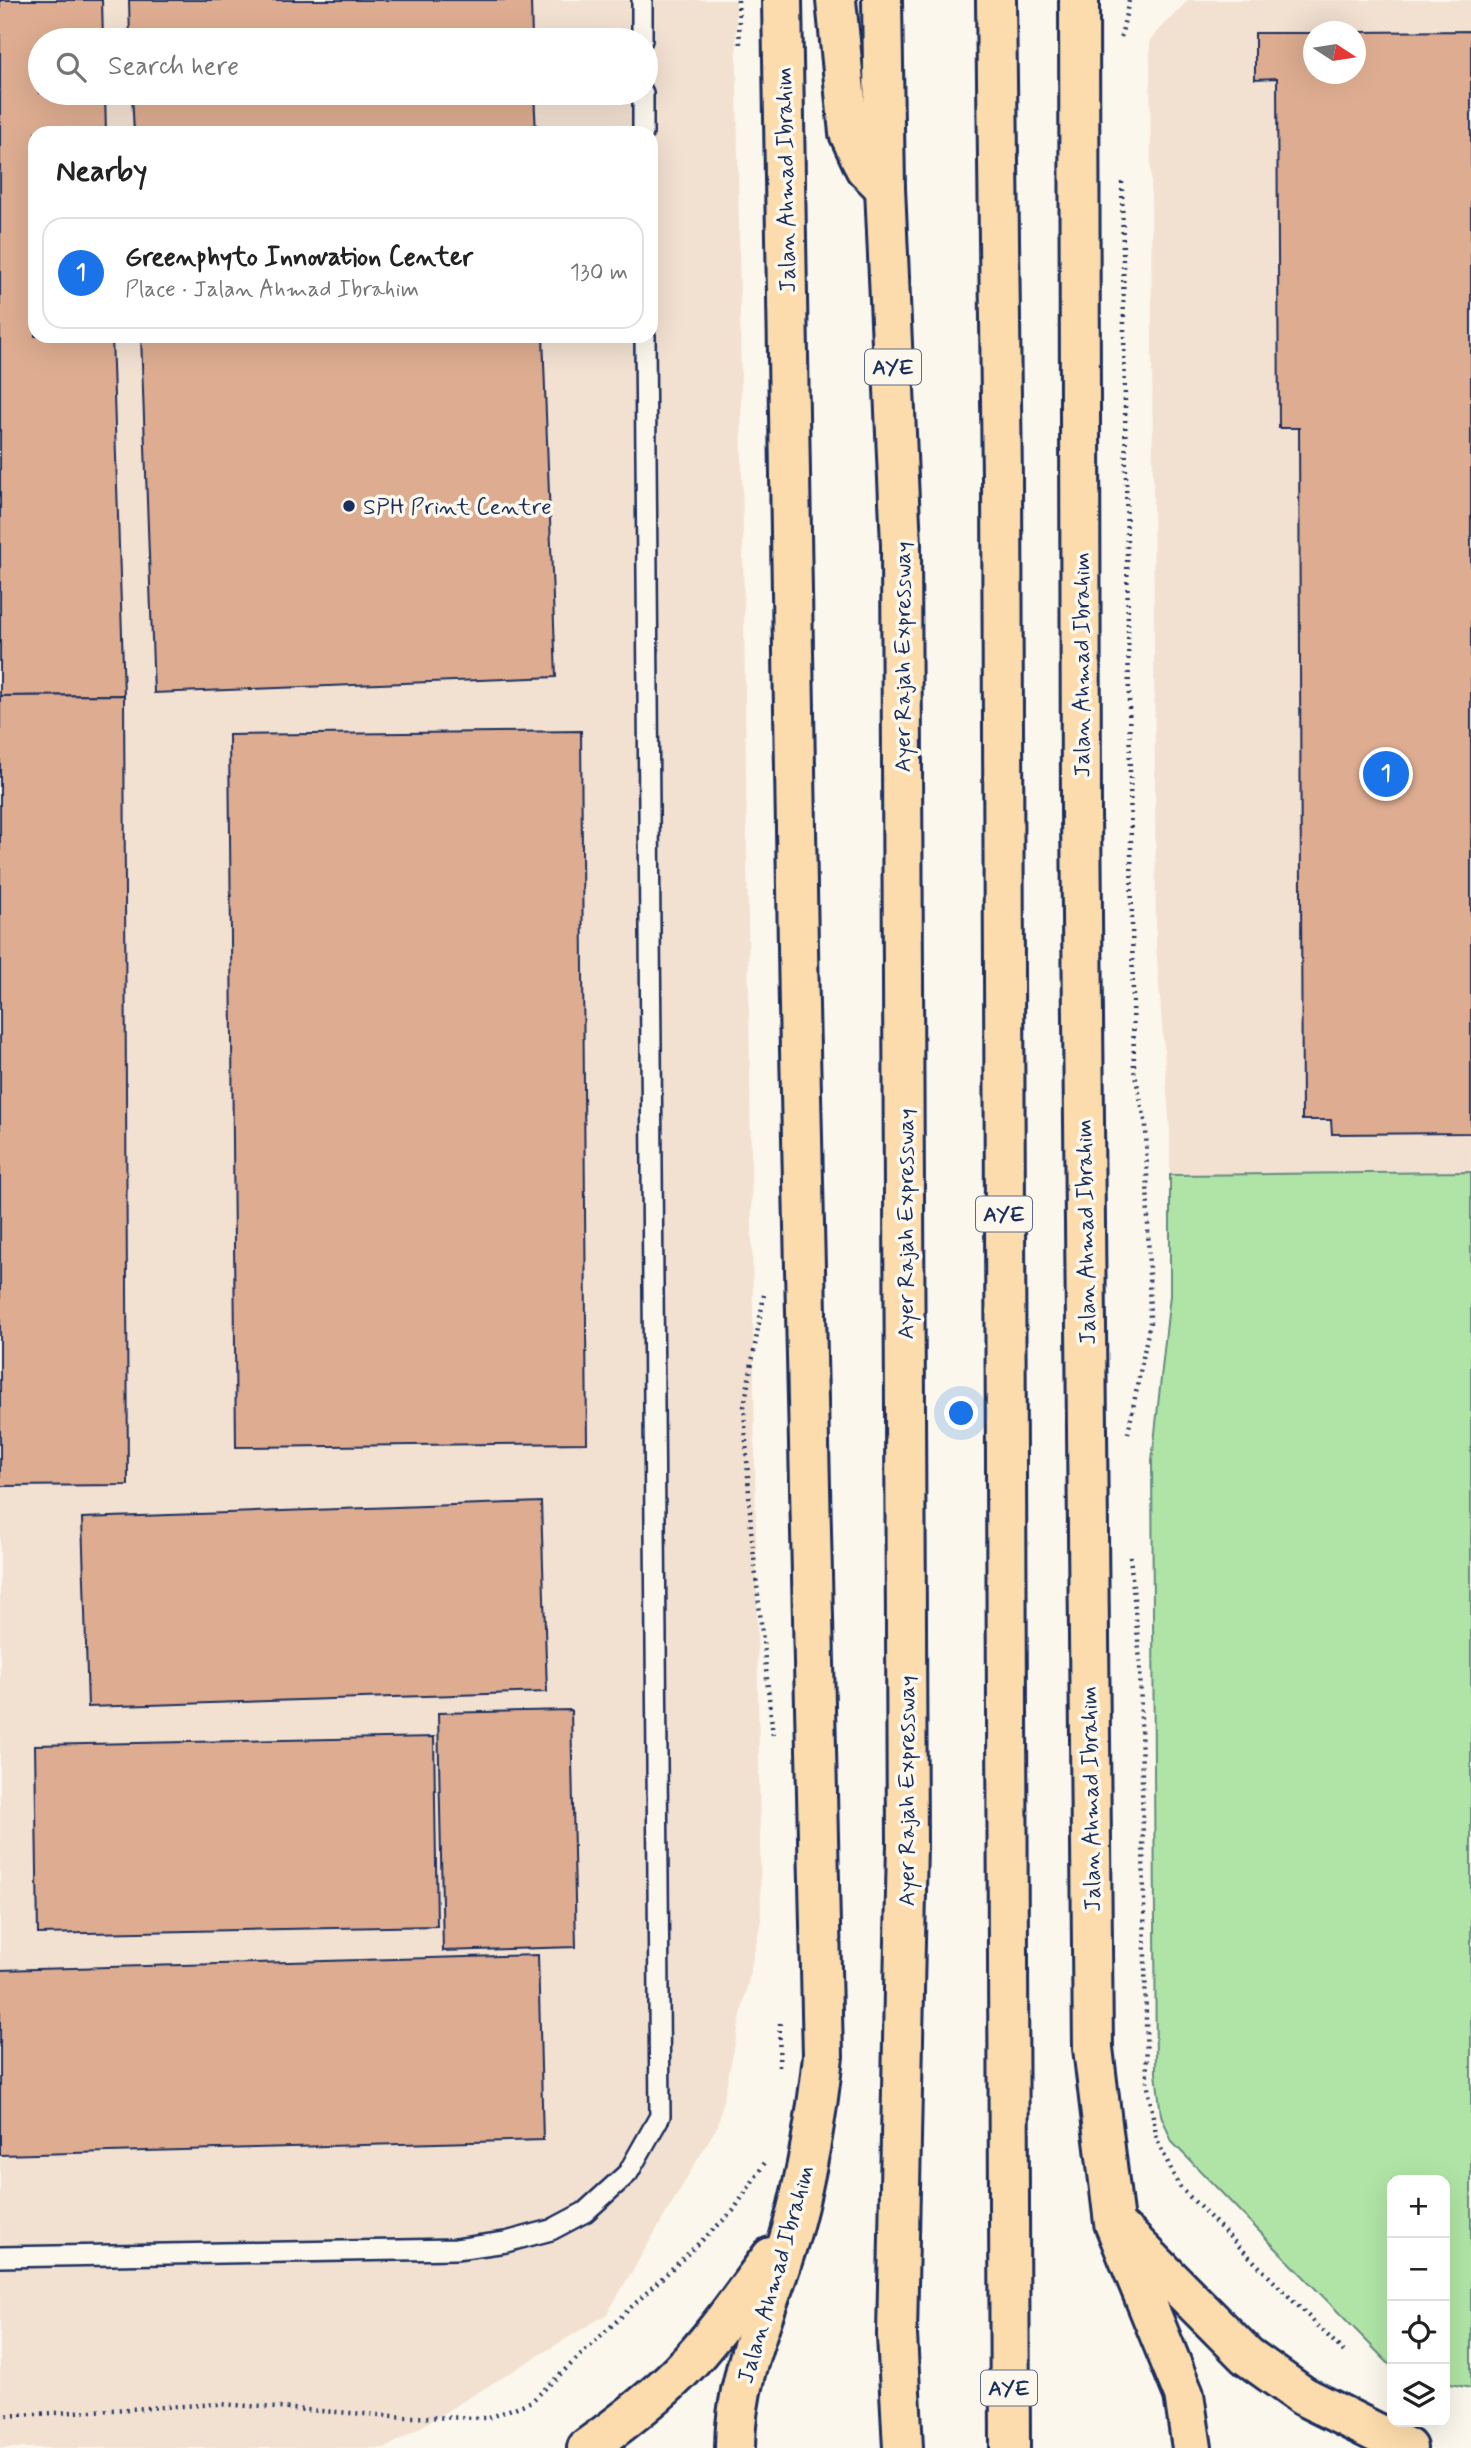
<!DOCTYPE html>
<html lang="en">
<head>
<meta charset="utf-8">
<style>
	body { margin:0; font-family:Mynerve,sans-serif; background:#f6f6f6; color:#222 }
	.controls { position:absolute; right:21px; bottom:21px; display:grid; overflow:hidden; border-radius:14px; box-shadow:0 7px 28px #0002 }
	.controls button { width:63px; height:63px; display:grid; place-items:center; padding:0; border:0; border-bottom:2px solid #e0e0e0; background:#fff; color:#222; font:35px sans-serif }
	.compass { position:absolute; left:1303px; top:21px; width:63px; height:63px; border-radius:50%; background:#fff; box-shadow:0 7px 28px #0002; rotate:102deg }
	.you { position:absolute; left:962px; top:1414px; width:24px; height:24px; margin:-18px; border:5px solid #fff; border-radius:50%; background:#1a73e8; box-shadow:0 0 0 10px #1a73e833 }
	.badge { display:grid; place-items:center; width:46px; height:46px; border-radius:50%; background:#1a73e8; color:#fff; font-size:23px; font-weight:700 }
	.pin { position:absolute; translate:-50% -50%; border:4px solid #fff; box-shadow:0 2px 7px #0006 }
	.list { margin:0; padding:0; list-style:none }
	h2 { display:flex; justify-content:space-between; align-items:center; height:91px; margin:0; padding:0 28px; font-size:30px }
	h2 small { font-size:23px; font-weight:400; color:#767676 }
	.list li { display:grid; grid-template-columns:46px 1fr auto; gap:21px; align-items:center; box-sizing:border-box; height:112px; margin:0 14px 14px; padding:0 14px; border:2px solid #e0e0e0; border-radius:21px }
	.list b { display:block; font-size:26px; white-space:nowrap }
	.list p { margin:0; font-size:23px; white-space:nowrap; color:#767676 }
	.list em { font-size:23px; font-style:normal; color:#767676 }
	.icon { flex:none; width:38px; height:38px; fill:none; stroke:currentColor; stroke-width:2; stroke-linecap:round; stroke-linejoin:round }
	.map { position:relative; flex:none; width:1471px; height:2448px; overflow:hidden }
	.search { position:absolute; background:#fff; box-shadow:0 7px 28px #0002; left:28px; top:28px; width:630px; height:77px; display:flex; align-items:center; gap:18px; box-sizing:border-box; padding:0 24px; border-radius:38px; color:#767676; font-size:26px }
	.panel { position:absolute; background:#fff; box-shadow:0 7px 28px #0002; left:28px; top:126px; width:630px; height:217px; border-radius:21px }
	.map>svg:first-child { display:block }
</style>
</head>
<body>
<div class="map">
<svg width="1471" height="2448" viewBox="0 0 1471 2448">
	<rect width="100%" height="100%" fill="#fbf7ec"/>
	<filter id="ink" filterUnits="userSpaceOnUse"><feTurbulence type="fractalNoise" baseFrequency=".0143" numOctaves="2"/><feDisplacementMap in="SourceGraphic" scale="14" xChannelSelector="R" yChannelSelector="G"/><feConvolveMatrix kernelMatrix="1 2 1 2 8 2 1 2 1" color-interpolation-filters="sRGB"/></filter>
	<g filter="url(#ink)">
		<g fill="#f2e1d1" fill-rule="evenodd">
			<path d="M 0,0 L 736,0 L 761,1920 L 718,2125 L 607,2314 L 386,2448 L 0,2448 ZM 40,40 L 646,40 L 646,93 L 40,93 ZM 35,133 L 651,133 L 651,336 L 35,336 Z"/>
			<path d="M 1188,0 L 1471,0 L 1471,1172 L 1170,1175 L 1170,1132 L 1156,945 L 1150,40 ZM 1314,32 L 1356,32 L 1356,74 L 1314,74 Z"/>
		</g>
		<polygon fill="#b0e4a6" stroke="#668a82" stroke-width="2" points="1471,1172 1471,2388 1445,2383 1445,2180 1392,2180 1392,2367 1172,2142 1161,2115 1156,2073 1152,1461 1170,1295 1170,1175"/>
		<g fill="#dead91" stroke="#1b2f5e" stroke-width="2">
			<polygon points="0,0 102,0 103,40 40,40 40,93 105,93 106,133 35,133 35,336 112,336 124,695 0,696"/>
			<polygon points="129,0 531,0 532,40 130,40"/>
			<polygon points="1471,31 1471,1133 1332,1134 1331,1120 1302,1120 1299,428 1279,428 1277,78 1255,79 1255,33 1314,33 1314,74 1356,74 1356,32"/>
			<polygon points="132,93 534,93 536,133 134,133"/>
			<polygon points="141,336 543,336 556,677 154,693"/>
			<polygon points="124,695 128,1485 0,1486 0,696"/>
			<polygon points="581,731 587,1443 236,1447 229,735"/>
			<polygon points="541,1502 547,1692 88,1707 82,1518"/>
			<polygon points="571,1710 576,1947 443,1951 438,1713"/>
			<polygon points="434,1737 437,1926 38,1934 35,1745"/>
			<polygon points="538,1955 543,2140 0,2155 0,1970"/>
		</g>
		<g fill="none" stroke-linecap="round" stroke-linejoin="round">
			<g stroke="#1b2f5e" stroke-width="24">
				<g id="lane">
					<polyline points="642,0 642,40"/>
					<polyline points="643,93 643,133"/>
					<polyline points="0,2257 456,2249 506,2242 551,2230 585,2212 628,2173 660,2116 645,336"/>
				</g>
			</g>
			<g stroke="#1b2f5e" stroke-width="44">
				<g id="primary">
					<polyline points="1079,0 1081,812 1093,2048 1114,2223 1184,2395 1192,2448"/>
					<polyline points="1126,2234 1247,2356 1303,2396 1407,2448"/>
					<path d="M 587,2448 C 619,2425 652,2400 680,2372 C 714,2337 742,2296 771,2257"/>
					<path d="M 735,2448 C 735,2367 773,2301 793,2225 C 808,2169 817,2114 823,2056 L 799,1006 L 782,0"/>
				</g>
			</g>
			<g stroke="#1b2f5e" stroke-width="44">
				<g id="highway">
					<polyline points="836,0 849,133 865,168 885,188"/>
					<polyline points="882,0 885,188 901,545 907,1843 897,2335 903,2448"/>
					<polyline points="996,0 1002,479 1010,2448"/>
				</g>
			</g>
			<g stroke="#1b2f5e" stroke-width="4.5" stroke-dasharray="2 5" stroke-linecap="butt">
				<polyline points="738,0 740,45"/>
				<polyline points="1121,37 1129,0"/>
				<polyline points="1122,182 1134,1070 1146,1125 1150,1322 1128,1433"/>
				<polyline points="764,1295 744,1407 751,1529 773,1735"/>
				<polyline points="1130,1556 1140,1661 1147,2081 1157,2140 1179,2186 1345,2353"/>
				<polyline points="779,2067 780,2019"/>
				<polyline points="0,2416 220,2404 408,2417 489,2418 532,2401 733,2211 766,2161"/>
			</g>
			<use href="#lane" stroke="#fbf7ec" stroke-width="19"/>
			<use href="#primary" stroke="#fcdcac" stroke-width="38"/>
			<use href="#highway" stroke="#fcdcac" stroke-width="38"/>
		</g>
	</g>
	<circle fill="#1b2f5e" stroke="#fbf7ec" stroke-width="2.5" cx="349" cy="506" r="7"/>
	<g text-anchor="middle" stroke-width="7" stroke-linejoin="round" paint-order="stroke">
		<g fill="#fbf7ec" stroke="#5e6b89" stroke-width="2">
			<rect x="865" y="349.5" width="56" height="35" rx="5"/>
			<rect x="976" y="1196.5" width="56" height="35" rx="5"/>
			<rect x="981" y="2370.5" width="56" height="35" rx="5"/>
		</g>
		<g font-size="21" font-weight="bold" fill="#1b2f5e">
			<text x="893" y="374">AYE</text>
			<text x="1004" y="1221">AYE</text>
			<text x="1009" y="2395">AYE</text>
		</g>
		<g font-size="23" fill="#1b2f5e" stroke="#fbf7ec">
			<text transform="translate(785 180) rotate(-91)" y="8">Jalan Ahmad Ibrahim</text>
			<text transform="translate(902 657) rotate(-90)" y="8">Ayer Rajah Expressway</text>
			<text transform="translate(1081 665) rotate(-90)" y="8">Jalan Ahmad Ibrahim</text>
			<text transform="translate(905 1224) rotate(-90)" y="8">Ayer Rajah Expressway</text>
			<text transform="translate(1085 1232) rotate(-91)" y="8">Jalan Ahmad Ibrahim</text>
			<text transform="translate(906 1791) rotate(-90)" y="8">Ayer Rajah Expressway</text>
			<text transform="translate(1090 1799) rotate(-91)" y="8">Jalan Ahmad Ibrahim</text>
			<text transform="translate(775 2274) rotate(-74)" y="8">Jalan Ahmad Ibrahim</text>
		</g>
		<g font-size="23" fill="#1b2f5e" stroke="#fbf7ec" text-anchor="start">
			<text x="363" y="514">SPH Print Centre</text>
		</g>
	</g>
</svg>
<div class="controls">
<button>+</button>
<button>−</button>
<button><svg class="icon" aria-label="locate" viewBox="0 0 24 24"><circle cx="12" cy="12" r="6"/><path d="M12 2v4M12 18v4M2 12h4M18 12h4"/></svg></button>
<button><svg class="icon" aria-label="layers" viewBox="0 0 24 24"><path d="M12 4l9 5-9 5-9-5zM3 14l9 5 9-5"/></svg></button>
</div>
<svg class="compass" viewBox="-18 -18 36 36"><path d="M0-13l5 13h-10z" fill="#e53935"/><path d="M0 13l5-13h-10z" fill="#767676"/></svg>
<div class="you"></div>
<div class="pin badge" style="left:1386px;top:774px">1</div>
<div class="search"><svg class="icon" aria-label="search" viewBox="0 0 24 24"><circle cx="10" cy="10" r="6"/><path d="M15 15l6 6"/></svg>Search here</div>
<section class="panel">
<h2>Nearby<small></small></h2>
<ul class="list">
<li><span class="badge">1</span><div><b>Greenphyto Innovation Center</b><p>Place · Jalan Ahmad Ibrahim</p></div><em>130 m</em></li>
</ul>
</section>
</div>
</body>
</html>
